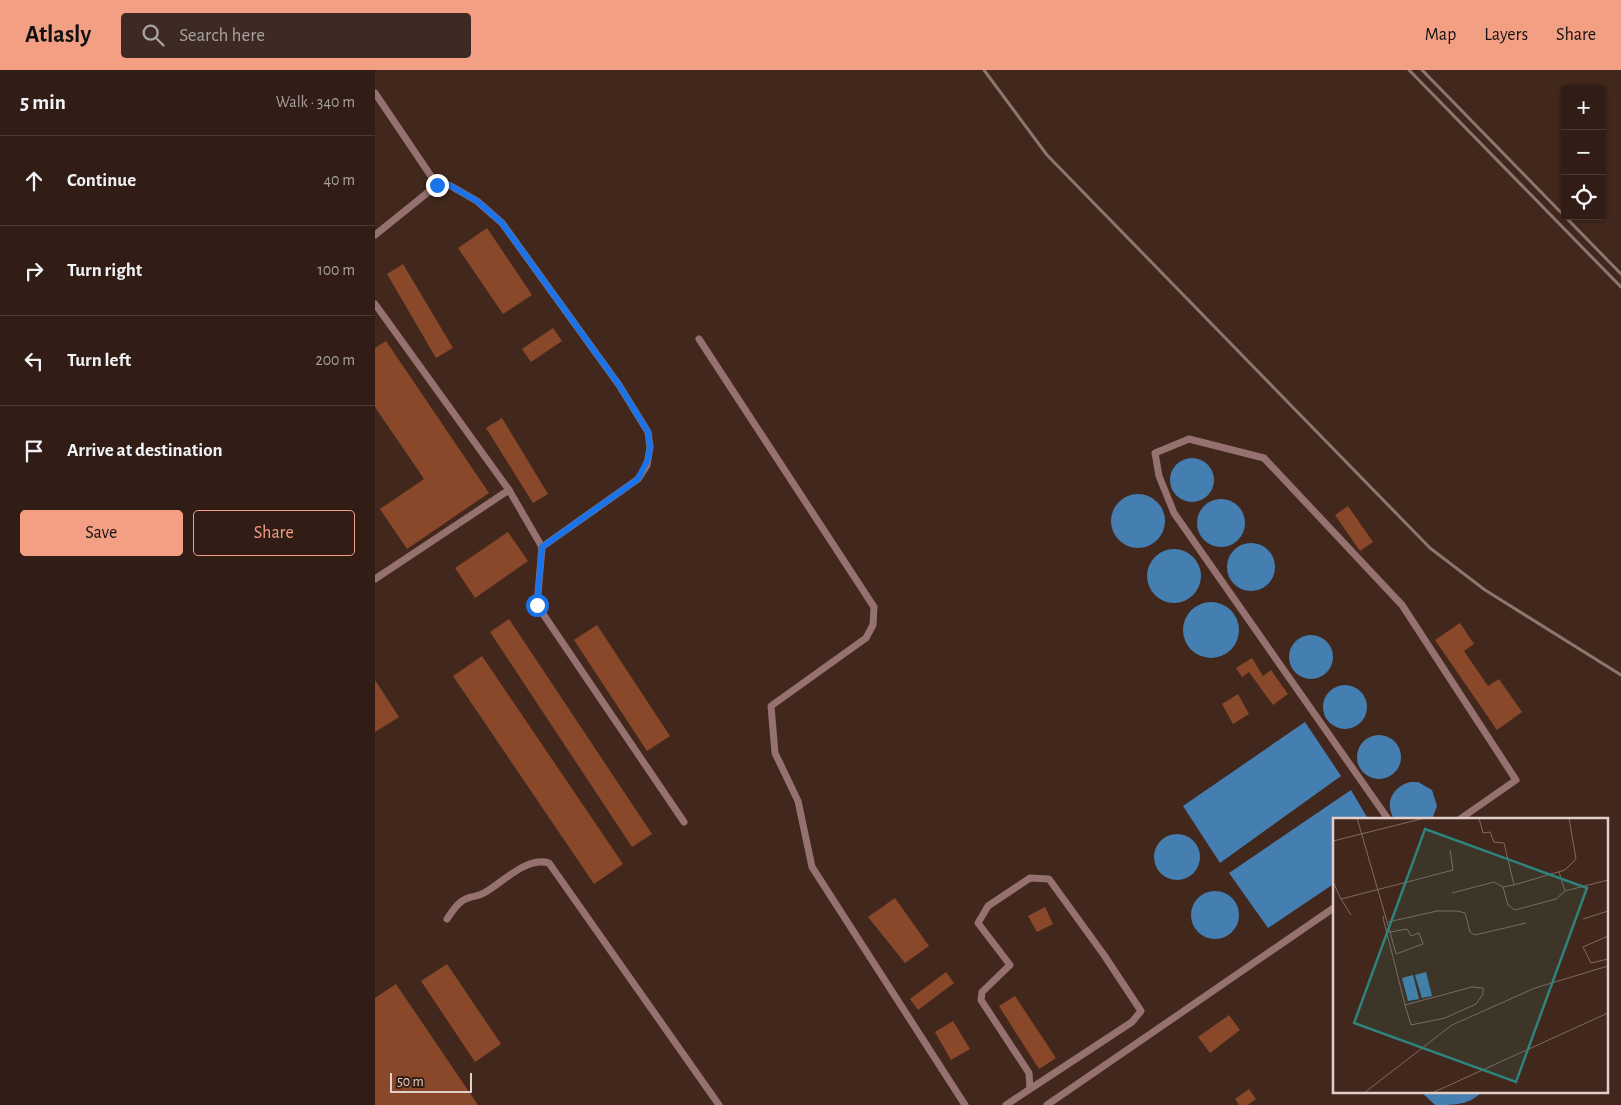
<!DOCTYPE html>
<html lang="en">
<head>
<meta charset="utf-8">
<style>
	body { margin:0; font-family:"Alegreya Sans",sans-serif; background:#3d2a22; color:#f1f3f6 }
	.controls { position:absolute; right:15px; top:15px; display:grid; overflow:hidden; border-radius:5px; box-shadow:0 1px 4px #0004 }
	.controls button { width:45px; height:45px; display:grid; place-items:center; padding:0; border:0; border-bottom:1px solid #4c3b34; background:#311d15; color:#f1f3f6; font:25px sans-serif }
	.scale { position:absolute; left:15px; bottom:12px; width:82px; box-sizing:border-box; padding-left:5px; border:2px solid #e1cfc8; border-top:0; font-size:14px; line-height:18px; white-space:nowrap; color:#e1cfc8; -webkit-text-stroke:4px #371e13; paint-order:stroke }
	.stop { position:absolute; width:15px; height:15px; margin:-11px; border:4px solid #1a73e8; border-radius:50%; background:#fff }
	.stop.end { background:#1a73e8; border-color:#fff; box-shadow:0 1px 5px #0008 }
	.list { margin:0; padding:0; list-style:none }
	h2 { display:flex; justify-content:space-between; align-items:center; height:65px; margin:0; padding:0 20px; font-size:21px }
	h2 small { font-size:16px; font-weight:400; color:#a8a2a0 }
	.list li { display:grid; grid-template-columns:32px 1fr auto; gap:15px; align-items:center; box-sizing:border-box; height:90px; padding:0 20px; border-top:1px solid #4c3b34 }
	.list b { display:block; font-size:19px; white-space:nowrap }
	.list em { font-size:16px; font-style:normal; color:#a8a2a0 }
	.actions { display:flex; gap:10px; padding:15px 20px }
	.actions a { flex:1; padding:11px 0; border:1px solid #f39f84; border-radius:5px; text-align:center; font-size:18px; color:#f39f84 }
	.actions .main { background:#f39f84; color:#111 }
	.icon { flex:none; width:28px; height:28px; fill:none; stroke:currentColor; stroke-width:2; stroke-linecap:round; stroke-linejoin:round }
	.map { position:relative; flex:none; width:1246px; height:1035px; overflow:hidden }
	header { display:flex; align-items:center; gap:30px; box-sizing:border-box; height:70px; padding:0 25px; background:#f39f84; color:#111 }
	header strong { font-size:24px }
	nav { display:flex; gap:28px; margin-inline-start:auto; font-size:18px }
	.search { width:350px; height:45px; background:#3d2a22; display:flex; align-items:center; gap:12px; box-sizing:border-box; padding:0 18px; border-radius:5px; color:#a8a2a0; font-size:19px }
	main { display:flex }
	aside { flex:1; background:#311d15 }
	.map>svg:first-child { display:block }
</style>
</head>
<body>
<header>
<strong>Atlasly</strong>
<div class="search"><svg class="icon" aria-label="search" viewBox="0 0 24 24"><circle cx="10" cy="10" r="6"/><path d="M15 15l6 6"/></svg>Search here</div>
<nav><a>Map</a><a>Layers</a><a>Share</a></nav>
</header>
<main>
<aside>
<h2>5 min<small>Walk · 340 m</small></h2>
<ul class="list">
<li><svg class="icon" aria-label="ahead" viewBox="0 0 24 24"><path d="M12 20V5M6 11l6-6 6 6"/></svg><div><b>Continue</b></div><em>40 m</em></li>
<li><svg class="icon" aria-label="right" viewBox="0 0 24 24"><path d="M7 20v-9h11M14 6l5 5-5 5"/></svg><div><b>Turn right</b></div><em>100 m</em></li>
<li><svg class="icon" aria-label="left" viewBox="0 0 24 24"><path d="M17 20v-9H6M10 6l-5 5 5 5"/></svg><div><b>Turn left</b></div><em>200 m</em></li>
<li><svg class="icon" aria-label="arrive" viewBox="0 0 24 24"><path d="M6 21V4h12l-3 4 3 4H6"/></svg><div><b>Arrive at destination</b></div></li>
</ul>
<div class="actions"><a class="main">Save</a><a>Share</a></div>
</aside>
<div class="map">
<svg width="1246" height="1035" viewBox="0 0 1246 1035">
	<rect width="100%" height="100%" fill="#41271c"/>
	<g fill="#457fb2">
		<circle cx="817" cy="410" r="22"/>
		<circle cx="763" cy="451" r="27"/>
		<circle cx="846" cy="453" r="24"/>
		<circle cx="876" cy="497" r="24"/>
		<circle cx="799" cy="506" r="27"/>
		<circle cx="836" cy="560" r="28"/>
		<circle cx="936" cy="587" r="22"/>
		<circle cx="970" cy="637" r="22"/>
		<polygon points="930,652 966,706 845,793 808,736"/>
		<circle cx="1004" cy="687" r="22"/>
		<path d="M 1035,712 L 1043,712 L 1057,720 L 1062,736 L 1057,749 L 1019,749 C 1009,732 1018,717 1035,712 Z"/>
		<polygon points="976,720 993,749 960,749 960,813 893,858 854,803"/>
		<circle cx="802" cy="787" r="23"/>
		<circle cx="840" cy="845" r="24"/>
		<path d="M 1045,1021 L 1108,1021 C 1094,1035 1082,1035 1060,1035 Z"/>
	</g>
	<g fill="#8a482a">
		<polygon points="112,158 157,225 128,244 83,178"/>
		<polygon points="28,194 78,278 61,288 12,204"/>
		<polygon points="178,258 187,271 156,292 147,279"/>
		<polygon points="11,271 114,423 32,479 5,439 49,409 0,337 0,278"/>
		<polygon points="127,348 173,424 158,433 111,358"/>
		<polygon points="973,436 998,472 985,481 960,445"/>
		<polygon points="133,462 153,491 100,528 80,498"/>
		<polygon points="134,549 277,764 257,777 115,562"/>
		<polygon points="1085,553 1099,574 1089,581 1113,616 1124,609 1147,642 1122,660 1060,570"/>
		<polygon points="222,555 295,666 272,681 199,570"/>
		<polygon points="107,586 248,794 219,814 78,606"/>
		<polygon points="877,588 888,606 896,600 913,624 898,635 874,602 867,607 861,598"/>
		<polygon points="0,610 24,647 0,662"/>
		<polygon points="863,624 874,644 858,654 847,634"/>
		<polygon points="520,828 554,876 530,893 493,847"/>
		<polygon points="670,837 678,854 662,862 653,846"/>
		<polygon points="72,894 126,974 100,992 46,911"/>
		<polygon points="571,902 579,913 543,940 535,929"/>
		<polygon points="21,914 103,1035 0,1035 0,928"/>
		<polygon points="640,926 681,988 664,999 624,936"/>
		<polygon points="854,945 865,960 835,983 823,967"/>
		<polygon points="578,951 595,979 576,990 560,962"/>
		<polygon points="874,1019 881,1029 873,1035 864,1035 860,1029"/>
	</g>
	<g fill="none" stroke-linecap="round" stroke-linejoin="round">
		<g stroke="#957170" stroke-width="7">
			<polyline points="0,23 62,115 0,165"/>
			<polyline points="62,115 74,115 102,131 127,153 244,315 273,362 275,377 272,395 263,409 167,477"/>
			<polyline points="0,234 134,420 167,477 162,535 309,752"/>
			<polyline points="324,269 499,537 498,555 491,568 396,636 400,683 423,731 437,797 590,1035"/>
			<polyline points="0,509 134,420"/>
			<polyline points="1013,749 799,443 784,406 780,383 814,369 889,388 1027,535 1141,710 1085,749"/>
			<path d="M 72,849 C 76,843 81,835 87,831 C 94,826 102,827 109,823 C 127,813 152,786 174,793 L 344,1035"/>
			<polyline points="631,1035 655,1019 654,1003 606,930 607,922 635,895 603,853 613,836 655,808 674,809 729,885 766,941 757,952 655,1019"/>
			<polyline points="672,1035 960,837"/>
		</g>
		<g stroke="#8c766d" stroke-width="3">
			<polyline points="609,0 672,85 1055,478 1110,520 1246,605"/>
			<polyline points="1034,0 1246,217"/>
			<polyline points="1047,0 1246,204"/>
		</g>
	</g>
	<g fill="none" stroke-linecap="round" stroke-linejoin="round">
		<polyline stroke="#1a73e8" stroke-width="6" points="62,115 74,115 102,131 127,153 244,315 273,362 275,377 273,389 263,409 167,477 162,535"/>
	</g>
	<g transform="translate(958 748)">
		<rect width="275" height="275" fill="#41271c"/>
		<path d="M 93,154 L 99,178 L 89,180 L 82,157 ZM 80,157 L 86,181 L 75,183 L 69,160 Z" fill="#457fb2"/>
		<path fill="none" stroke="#816a61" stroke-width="1" d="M 24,0 L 57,114 L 74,111 L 78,118 L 86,115 L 90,126 L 63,136 L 57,114M 146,0 L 150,15 L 157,14 L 161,24 L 171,25 L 181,67M 0,23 L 92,0M 226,54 L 232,73 L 275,62M 0,64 L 8,81 L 82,62 L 120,52 L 117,32M 170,69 L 175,87 L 182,92 L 223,81 L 232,73M 119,75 L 161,64 L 170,69 L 181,67 L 232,52 L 243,41 L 236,0M 8,81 L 18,97M 51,98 L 50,100 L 61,143 L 72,187 L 78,207 L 112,200 L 143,186 L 150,176 L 150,170 L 139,169 L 72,187M 250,101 L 275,93M 55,104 L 104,93 L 124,93 L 132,95 L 137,114 L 142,117 L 193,105M 275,118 L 250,129 L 258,145 L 275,141M 31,275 L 119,207 L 202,170 L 275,148M 99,275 L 275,195"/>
		<path fill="#2e837c" fill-opacity="0.15" stroke="#2e837c" stroke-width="2.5" d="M 92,11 L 254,70 L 183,264 L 21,205 Z"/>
		<rect width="275" height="275" fill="none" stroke="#e1cfc8" stroke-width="2.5"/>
	</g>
</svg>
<div class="controls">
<button>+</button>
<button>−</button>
<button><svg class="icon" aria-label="locate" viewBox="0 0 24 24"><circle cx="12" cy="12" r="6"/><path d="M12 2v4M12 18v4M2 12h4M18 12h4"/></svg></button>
</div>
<div class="scale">50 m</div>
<div class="stop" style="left:162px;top:535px"></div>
<div class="stop end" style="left:62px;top:115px"></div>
</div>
</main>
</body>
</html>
